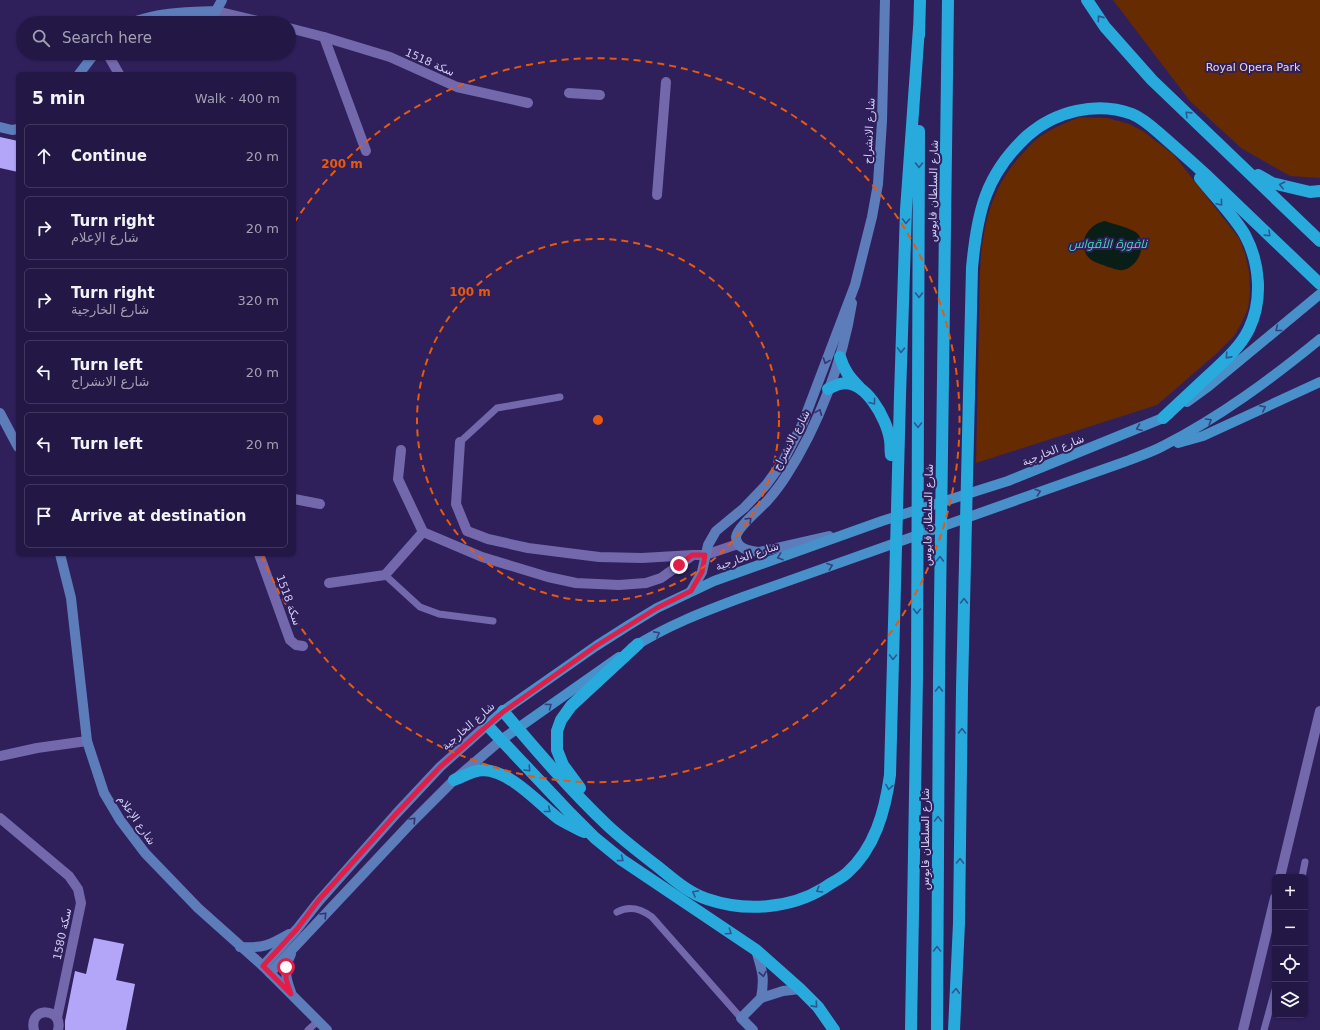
<!DOCTYPE html>
<html lang="en">
<head>
<meta charset="utf-8">
<style>
	body { margin:0; font-family:"DejaVu Sans",Cairo,sans-serif; background:#2b214c; color:#f1f3f6 }
	.controls { position:absolute; right:12px; bottom:12px; display:grid; overflow:hidden; border-radius:6px; box-shadow:0 1px 3px #0004 }
	.controls button { width:36px; height:36px; display:grid; place-items:center; padding:0; border:0; border-bottom:1px solid #40375e; background:#231845; color:#f1f3f6; font:20px sans-serif }
	.stop { position:absolute; width:12px; height:12px; margin:-9px; border:3px solid #e11d48; border-radius:50%; background:#fff }
	.stop.end { background:#e11d48; border-color:#fff; box-shadow:0 1px 4px #0008 }
	.list { margin:0; padding:0; list-style:none }
	h2 { display:flex; justify-content:space-between; align-items:center; height:52px; margin:0; padding:0 16px; font-size:17px }
	h2 small { font-size:13px; font-weight:400; color:#a3a0b3 }
	.list li { display:grid; grid-template-columns:26px 1fr auto; gap:12px; align-items:center; box-sizing:border-box; height:64px; margin:0 8px 8px; padding:0 8px; border:1px solid #40375e; border-radius:6px }
	.list b { display:block; font-size:15px; white-space:nowrap }
	.list p { margin:0; font-size:13px; white-space:nowrap; color:#a3a0b3 }
	.list em { font-size:13px; font-style:normal; color:#a3a0b3 }
	.icon { flex:none; width:22px; height:22px; fill:none; stroke:currentColor; stroke-width:2; stroke-linecap:round; stroke-linejoin:round }
	.map { position:relative; flex:none; width:1320px; height:1030px; overflow:hidden }
	.search { position:absolute; background:#231845; box-shadow:0 1px 3px #0004; left:16px; top:16px; width:280px; height:44px; display:flex; align-items:center; gap:10px; box-sizing:border-box; padding:0 14px; border-radius:22px; color:#a3a0b3; font-size:15px }
	.panel { position:absolute; background:#231845; box-shadow:0 1px 3px #0004; left:16px; top:72px; width:280px; height:484px; border-radius:6px }
	.map>svg:first-child { display:block }
</style>
</head>
<body>
<div class="map">
<svg width="1320" height="1030" viewBox="0 0 1320 1030">
	<rect width="100%" height="100%" fill="#2f205c"/>
	<g fill="#662b00">
		<polygon points="1113,0 1320,0 1320,178 1290,176 1241,148 1190,101"/>
		<path d="M 1079,117 L 1108,118 L 1129,124 L 1143,131 L 1174,155 L 1239,238 L 1245,253 L 1249,272 L 1250,292 L 1248,309 L 1241,324 L 1234,336 L 1216,354 L 1157,405 L 976,463 C 977,417 978,372 979,327 C 980,264 976,205 1021,155 C 1027,149 1034,140 1041,136 C 1052,128 1066,123 1079,117 Z"/>
	</g>
	<path fill="#0a1e18" d="M 1105,221 C 1113,224 1131,228 1137,233 C 1148,245 1138,267 1123,270 C 1118,271 1113,268 1108,267 C 1102,264 1094,263 1089,258 C 1076,244 1088,224 1105,221 Z"/>
	<g fill="#b3a6f9">
		<polygon points="0,137 18,141 18,172 0,168"/>
		<polygon points="94,938 124,944 116,980 135,984 126,1030 65,1030 65,1021 75,971 86,974"/>
	</g>
	<g fill="none" stroke-linecap="round" stroke-linejoin="round">
		<g stroke="#7368ab" stroke-width="7">
			<polyline points="460,442 497,408 560,397"/>
			<polyline points="385,575 420,607 439,614 493,621"/>
			<polyline points="1302,877 1305,862"/>
			<path d="M 617,912 C 630,905 641,909 652,917 L 741,1018"/>
			<polyline points="308,1030 318,1021"/>
			<polyline points="1264,1030 1275,990"/>
		</g>
		<g stroke="#7368ab" stroke-width="10">
			<polyline points="216,11 266,23"/>
			<polyline points="289,28 324,37 390,57 457,87 528,103"/>
			<polyline points="324,37 366,151"/>
			<polyline points="107,53 119,74"/>
			<polyline points="569,93 600,95"/>
			<polyline points="657,195 666,82"/>
			<polyline points="460,442 456,504 467,531 488,539 528,548 599,557 642,558 693,555"/>
			<polyline points="401,450 398,479 423,532 482,557 548,577 576,583 619,585 646,583 661,578 693,555 705,555 738,544"/>
			<polyline points="294,499 320,504"/>
			<polyline points="259,554 290,640 296,645 303,646"/>
			<polyline points="329,583 385,575 423,532"/>
			<polyline points="0,756 37,748 87,741"/>
			<polyline points="0,818 69,876 78,889 81,903 57,1018"/>
			<polyline points="1280,877 1320,711"/>
			<path d="M 34,1030 C 28,1006 64,1007 58,1030"/>
			<polyline points="1243,1030 1275,898"/>
		</g>
		<g stroke="#5d7cba" stroke-width="10">
			<path d="M 130,23 C 159,12 186,12 216,11 L 222,0"/>
			<polyline points="79,74 95,53"/>
			<polyline points="0,127 12,130 18,129"/>
			<polyline points="0,413 18,447"/>
			<path d="M 829,536 L 759,552 C 750,551 736,549 736,537 C 737,527 761,508 768,500 C 774,493 781,484 786,476 C 818,427 843,361 852,303"/>
			<polyline points="60,554 71,598 87,741 104,793 120,820 145,853 198,908 263,966 327,1030"/>
			<polyline points="691,591 702,572 708,545 716,531 744,508 766,485 782,463 802,425 855,285 872,217 878,184 882,121 885,0"/>
			<path d="M 240,947 C 264,948 268,946 289,934"/>
			<path d="M 756,950 C 762,970 765,977 761,998"/>
			<polyline points="263,966 297,929 319,901 396,814 440,767 487,725"/>
			<polyline points="270,973 411,823 454,780 501,740"/>
			<path d="M 291,992 C 285,977 284,968 291,954"/>
			<polyline points="753,1030 741,1018 761,998 783,991 800,989"/>
		</g>
		<g stroke="#4790c9" stroke-width="10">
			<polyline points="1187,402 1209,386 1320,294"/>
			<polyline points="1178,443 1203,436 1320,382"/>
			<path d="M 632,648 C 666,626 705,611 743,597 L 1127,461 C 1139,456 1152,452 1163,446 C 1220,417 1271,379 1320,339"/>
			<polyline points="487,725 503,711 596,646 629,625 657,608 714,581 882,521 1008,481 1163,418 1169,414"/>
			<polyline points="501,740 619,657"/>
		</g>
		<g stroke="#29aadd" stroke-width="12">
			<polyline points="1087,0 1105,27 1152,80 1320,241"/>
			<polyline points="919,35 920,0"/>
			<polyline points="1258,175 1272,183 1310,192 1320,191"/>
			<path d="M 840,357 C 844,370 849,377 859,387"/>
			<path d="M 828,389 C 832,387 836,385 840,384 C 865,378 887,419 890,440 C 891,445 890,450 891,455"/>
			<path d="M 1163,418 C 1178,404 1192,391 1207,377 C 1222,363 1240,348 1249,329 C 1263,300 1260,263 1245,235 C 1234,216 1214,196 1200,178"/>
			<path d="M 503,711 C 537,751 570,790 607,825 C 623,840 640,853 657,866 C 672,878 688,893 707,899 C 745,912 790,909 824,888 C 831,883 840,879 847,873 C 875,848 885,811 890,775 L 900,396 L 906,210 L 919,28"/>
			<polyline points="487,725 571,814 595,838 622,860 756,950 800,989 818,1007 834,1030"/>
			<path d="M 454,780 C 462,777 474,770 483,770 C 511,771 538,803 559,819 C 567,824 576,828 584,832"/>
			<polyline points="580,788 563,765 557,750 557,731 561,720 571,706 638,644"/>
			<polyline points="911,1030 917,678 919,131"/>
			<polyline points="937,1030 939,680 948,0"/>
			<path d="M 954,1030 L 959,923 L 962,689 L 972,268 C 977,213 985,175 1027,136 C 1055,111 1097,101 1132,114 C 1142,118 1151,126 1159,133 C 1175,147 1191,161 1206,175 C 1244,211 1282,248 1320,284"/>
		</g>
	</g>
	<defs><path id="oneway-chevron" d="M-2-3.5L2.5 0L-2 3.5" fill="none" stroke-width="1.6" stroke-linecap="round" stroke-linejoin="round"/></defs>
	<g stroke="#2d5790">
		<use href="#oneway-chevron" transform="translate(1100 18) rotate(-125)"/>
		<use href="#oneway-chevron" transform="translate(1188 114) rotate(-136)"/>
		<use href="#oneway-chevron" transform="translate(919 165) rotate(90)"/>
		<use href="#oneway-chevron" transform="translate(1282 185) rotate(-167)"/>
		<use href="#oneway-chevron" transform="translate(1220 203) rotate(50)"/>
		<use href="#oneway-chevron" transform="translate(906 221) rotate(92)"/>
		<use href="#oneway-chevron" transform="translate(1268 234) rotate(44)"/>
		<use href="#oneway-chevron" transform="translate(919 295) rotate(90)"/>
		<use href="#oneway-chevron" transform="translate(901 350) rotate(92)"/>
		<use href="#oneway-chevron" transform="translate(1228 356) rotate(132)"/>
		<use href="#oneway-chevron" transform="translate(873 402) rotate(53)"/>
		<use href="#oneway-chevron" transform="translate(918 425) rotate(90)"/>
		<use href="#oneway-chevron" transform="translate(940 559) rotate(-89)"/>
		<use href="#oneway-chevron" transform="translate(964 601) rotate(-89)"/>
		<use href="#oneway-chevron" transform="translate(917 611) rotate(90)"/>
		<use href="#oneway-chevron" transform="translate(893 657) rotate(91)"/>
		<use href="#oneway-chevron" transform="translate(939 689) rotate(-90)"/>
		<use href="#oneway-chevron" transform="translate(962 731) rotate(-89)"/>
		<use href="#oneway-chevron" transform="translate(528 769) rotate(47)"/>
		<use href="#oneway-chevron" transform="translate(889 787) rotate(99)"/>
		<use href="#oneway-chevron" transform="translate(548 810) rotate(39)"/>
		<use href="#oneway-chevron" transform="translate(938 819) rotate(-90)"/>
		<use href="#oneway-chevron" transform="translate(621 859) rotate(37)"/>
		<use href="#oneway-chevron" transform="translate(960 861) rotate(-89)"/>
		<use href="#oneway-chevron" transform="translate(819 890) rotate(149)"/>
		<use href="#oneway-chevron" transform="translate(695 893) rotate(-152)"/>
		<use href="#oneway-chevron" transform="translate(729 932) rotate(34)"/>
		<use href="#oneway-chevron" transform="translate(937 949) rotate(-90)"/>
		<use href="#oneway-chevron" transform="translate(956 991) rotate(-87)"/>
		<use href="#oneway-chevron" transform="translate(815 1005) rotate(48)"/>
	</g>
	<g stroke="#36427d">
		<use href="#oneway-chevron" transform="translate(1278 329) rotate(141)"/>
		<use href="#oneway-chevron" transform="translate(1263 408) rotate(-27)"/>
		<use href="#oneway-chevron" transform="translate(1209 421) rotate(-31)"/>
		<use href="#oneway-chevron" transform="translate(1139 428) rotate(158)"/>
		<use href="#oneway-chevron" transform="translate(1038 492) rotate(-19)"/>
		<use href="#oneway-chevron" transform="translate(780 557) rotate(161)"/>
		<use href="#oneway-chevron" transform="translate(830 566) rotate(-20)"/>
		<use href="#oneway-chevron" transform="translate(657 634) rotate(-28)"/>
		<use href="#oneway-chevron" transform="translate(549 706) rotate(-36)"/>
	</g>
	<g stroke="#38326f">
		<use href="#oneway-chevron" transform="translate(826 361) rotate(110)"/>
		<use href="#oneway-chevron" transform="translate(819 412) rotate(-68)"/>
		<use href="#oneway-chevron" transform="translate(749 520) rotate(-46)"/>
		<use href="#oneway-chevron" transform="translate(413 820) rotate(-46)"/>
		<use href="#oneway-chevron" transform="translate(324 915) rotate(-47)"/>
		<use href="#oneway-chevron" transform="translate(763 974) rotate(80)"/>
	</g>
	<g fill="none" stroke-linecap="round" stroke-linejoin="round">
		<polyline stroke="#e11d48" stroke-width="5" points="286,967 286,979 291,994 263,966 297,929 318,901 396,814 440,767 503,712 596,646 657,608 691,591 702,572 705,555 692,555 679,565"/>
	</g>
	<g fill="none" stroke="#e8590c" stroke-width="2" stroke-dasharray="7 5">
		<circle cx="598" cy="420" r="181"/>
		<path d="M294 223A362 362 0 1 1 262 556"/>
	</g>
	<g text-anchor="middle" stroke-width="4" stroke-linejoin="round" paint-order="stroke">
		<g font-size="11" fill="#d0ccf1" stroke="#2f205c">
			<text transform="translate(430 62) rotate(24)" y="4">سكة 1518</text>
			<text transform="translate(869 131) rotate(-87)" y="4">شارع الانشراح</text>
			<text transform="translate(933 191) rotate(-89)" y="4">شارع السلطان قابوس</text>
			<text transform="translate(791 440) rotate(-62)" y="4">شارع الانشراح</text>
			<text transform="translate(1053 450) rotate(-22)" y="4">شارع الخارجية</text>
			<text transform="translate(928 515) rotate(-89)" y="4">شارع السلطان قابوس</text>
			<text transform="translate(747 556) rotate(-19)" y="4">شارع الخارجية</text>
			<text transform="translate(289 600) rotate(70)" y="4">سكة 1518</text>
			<text transform="translate(468 726) rotate(-41)" y="4">شارع الخارجية</text>
			<text transform="translate(137 820) rotate(55)" y="4">شارع الإعلام</text>
			<text transform="translate(925 839) rotate(-90)" y="4">شارع السلطان قابوس</text>
			<text transform="translate(62 934) rotate(-78)" y="4">سكة 1580</text>
		</g>
		<g font-size="11" fill="#efd4c6" stroke="#2f205c">
			<text x="1253" y="71">Royal Opera Park</text>
		</g>
		<g font-size="12" font-style="italic" fill="#43ddb2" stroke="#2f205c">
			<text x="1108" y="248">نافورة الأقواس</text>
		</g>
	</g>
	<circle cx="598" cy="420" r="6" fill="#e8590c" stroke="#2f205c" stroke-width="2"/>
	<g font-size="12" text-anchor="middle" font-weight="bold" fill="#e8590c" stroke="#2f205c" stroke-width="4" stroke-linejoin="round" paint-order="stroke">
		<text x="342" y="168">200 m</text>
		<text x="470" y="296">100 m</text>
	</g>
</svg>
<div class="controls">
<button>+</button>
<button>−</button>
<button><svg class="icon" aria-label="locate" viewBox="0 0 24 24"><circle cx="12" cy="12" r="6"/><path d="M12 2v4M12 18v4M2 12h4M18 12h4"/></svg></button>
<button><svg class="icon" aria-label="layers" viewBox="0 0 24 24"><path d="M12 4l9 5-9 5-9-5zM3 14l9 5 9-5"/></svg></button>
</div>
<div class="stop" style="left:286px;top:967px"></div>
<div class="stop end" style="left:679px;top:565px"></div>
<div class="search"><svg class="icon" aria-label="search" viewBox="0 0 24 24"><circle cx="10" cy="10" r="6"/><path d="M15 15l6 6"/></svg>Search here</div>
<section class="panel">
<h2>5 min<small>Walk · 400 m</small></h2>
<ul class="list">
<li><svg class="icon" aria-label="ahead" viewBox="0 0 24 24"><path d="M12 20V5M6 11l6-6 6 6"/></svg><div><b>Continue</b></div><em>20 m</em></li>
<li><svg class="icon" aria-label="right" viewBox="0 0 24 24"><path d="M7 20v-9h11M14 6l5 5-5 5"/></svg><div><b>Turn right</b><p>شارع الإعلام</p></div><em>20 m</em></li>
<li><svg class="icon" aria-label="right" viewBox="0 0 24 24"><path d="M7 20v-9h11M14 6l5 5-5 5"/></svg><div><b>Turn right</b><p>شارع الخارجية</p></div><em>320 m</em></li>
<li><svg class="icon" aria-label="left" viewBox="0 0 24 24"><path d="M17 20v-9H6M10 6l-5 5 5 5"/></svg><div><b>Turn left</b><p>شارع الانشراح</p></div><em>20 m</em></li>
<li><svg class="icon" aria-label="left" viewBox="0 0 24 24"><path d="M17 20v-9H6M10 6l-5 5 5 5"/></svg><div><b>Turn left</b></div><em>20 m</em></li>
<li><svg class="icon" aria-label="arrive" viewBox="0 0 24 24"><path d="M6 21V4h12l-3 4 3 4H6"/></svg><div><b>Arrive at destination</b></div></li>
</ul>
</section>
</div>
</body>
</html>
